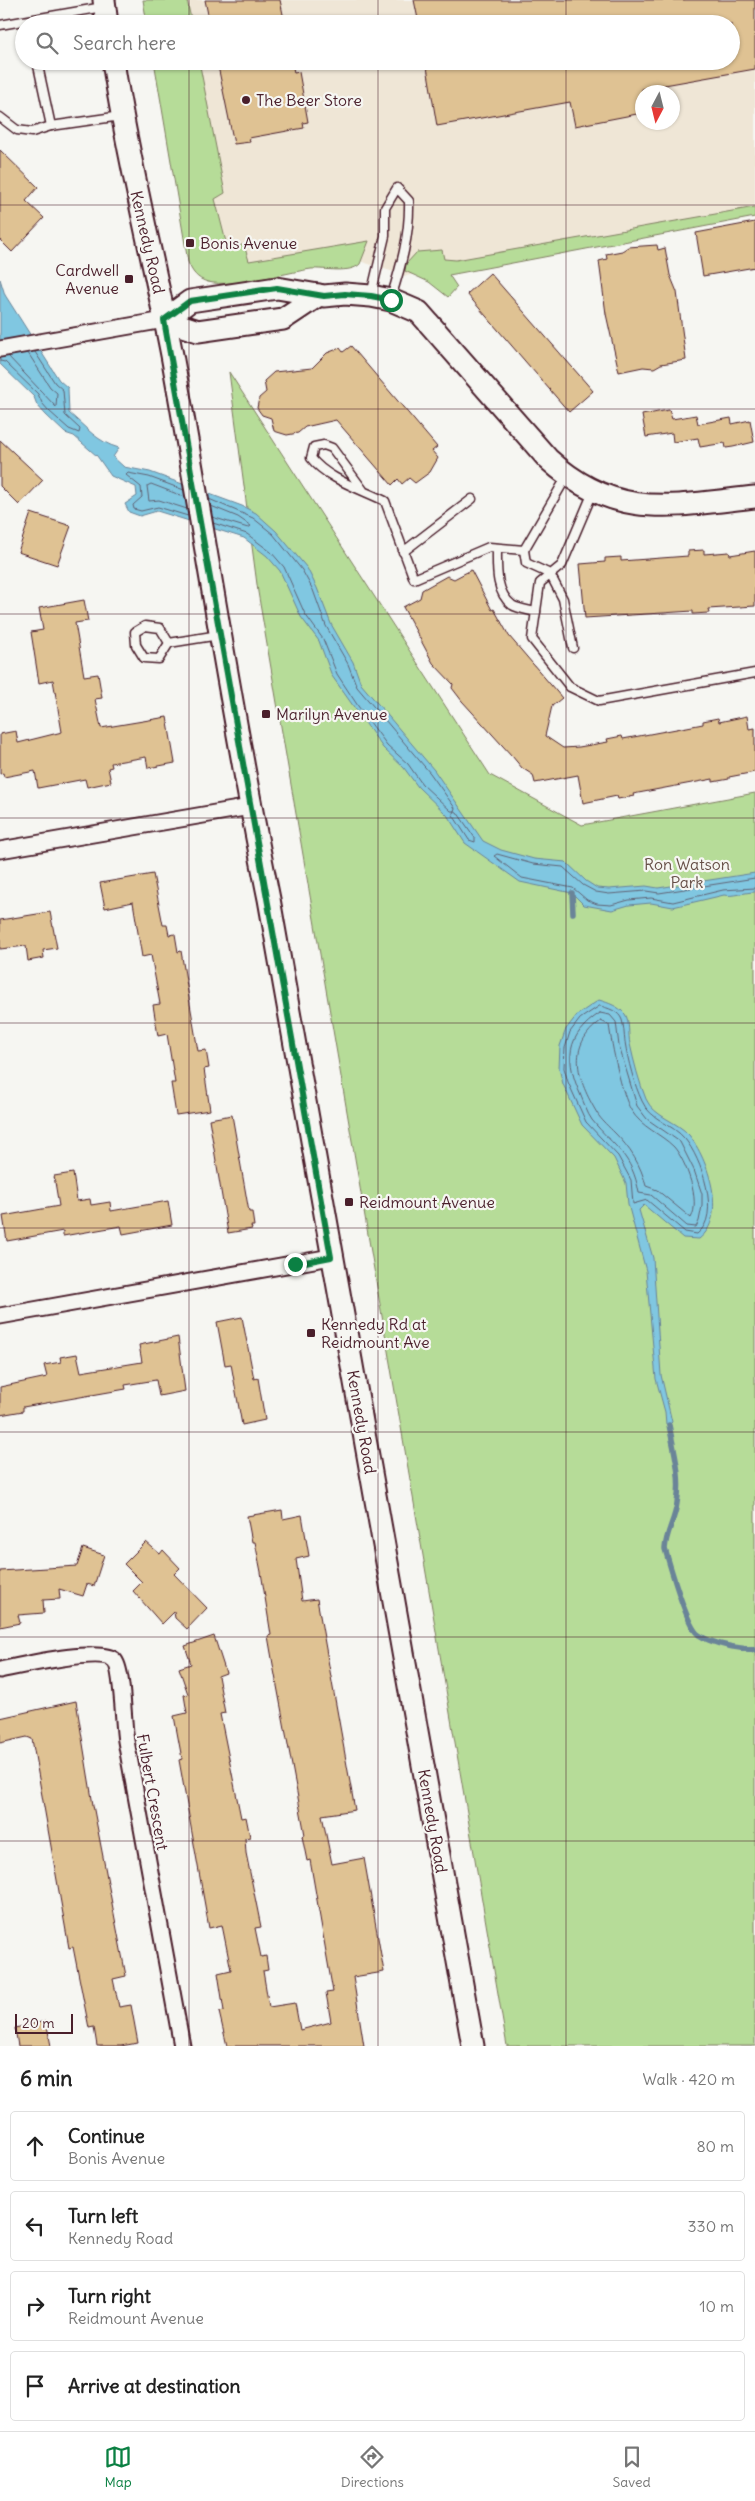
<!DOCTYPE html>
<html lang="en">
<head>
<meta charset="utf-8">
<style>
	body { margin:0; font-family:Delius,sans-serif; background:#f6f6f6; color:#222 }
	.compass { position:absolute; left:635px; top:85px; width:45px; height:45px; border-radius:50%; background:#fff; box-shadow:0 1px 4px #0004; rotate:187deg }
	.scale { position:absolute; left:15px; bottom:12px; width:58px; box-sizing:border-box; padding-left:5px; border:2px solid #4a1f2b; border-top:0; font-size:14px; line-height:18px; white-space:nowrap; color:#4a1f2b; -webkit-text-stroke:4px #f6f6f2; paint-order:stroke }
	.stop { position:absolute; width:15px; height:15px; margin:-11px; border:4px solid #0b8043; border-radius:50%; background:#fff }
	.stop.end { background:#0b8043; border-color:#fff; box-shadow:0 1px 5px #0008 }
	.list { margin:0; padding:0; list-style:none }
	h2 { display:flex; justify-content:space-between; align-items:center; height:65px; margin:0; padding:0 20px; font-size:21px }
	h2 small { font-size:16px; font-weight:400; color:#767676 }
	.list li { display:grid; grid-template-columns:32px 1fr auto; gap:15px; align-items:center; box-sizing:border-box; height:70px; margin:0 10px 10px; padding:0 10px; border:1px solid #e0e0e0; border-radius:5px }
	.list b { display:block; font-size:19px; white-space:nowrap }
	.list p { margin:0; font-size:16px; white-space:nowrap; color:#767676 }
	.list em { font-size:16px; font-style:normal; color:#767676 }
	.icon { flex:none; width:28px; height:28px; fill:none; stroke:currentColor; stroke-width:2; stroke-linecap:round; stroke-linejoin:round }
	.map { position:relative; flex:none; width:755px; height:2046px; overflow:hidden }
	.search { position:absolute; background:#fff; box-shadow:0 1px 4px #0004; left:15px; right:15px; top:15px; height:55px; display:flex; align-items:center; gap:12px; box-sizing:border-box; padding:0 18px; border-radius:28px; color:#767676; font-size:19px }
	.sheet { height:385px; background:#fff }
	nav { display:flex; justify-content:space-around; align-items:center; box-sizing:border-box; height:70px; border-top:1px solid #e0e0e0; background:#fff; font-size:14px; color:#767676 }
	nav a { display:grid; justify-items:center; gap:2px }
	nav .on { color:#0b8043 }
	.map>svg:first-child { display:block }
</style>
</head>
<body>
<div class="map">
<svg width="755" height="2046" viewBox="0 0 755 2046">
	<rect width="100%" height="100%" fill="#f6f6f2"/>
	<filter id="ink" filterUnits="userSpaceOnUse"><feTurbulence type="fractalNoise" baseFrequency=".02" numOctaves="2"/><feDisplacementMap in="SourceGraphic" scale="10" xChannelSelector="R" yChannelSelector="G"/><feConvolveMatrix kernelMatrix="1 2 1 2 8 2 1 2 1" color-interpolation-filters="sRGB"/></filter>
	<g filter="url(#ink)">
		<path fill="#efe6d6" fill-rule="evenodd" d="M 154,0 L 755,0 L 755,211 L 406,276 L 347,257 L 208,271 L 167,61 L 731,61 L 731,24 L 159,24 ZM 642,92 L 672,92 L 672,122 L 642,122 Z"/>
		<g fill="#b6dc98" stroke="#807e62">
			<polygon points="143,0 187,0 192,24 147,24"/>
			<path d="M 154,61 L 199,61 L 225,193 L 215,199 L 227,246 L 244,245 L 249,261 L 369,241 L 360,264 C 350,274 325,268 311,269 C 284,273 233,288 208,282 C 197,279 192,272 188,262 Z"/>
			<polygon points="755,207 755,217 449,275 457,287 448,297 429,282 405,271 406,264 417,252 442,250 444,259 456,260"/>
			<polygon points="229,372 490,775 582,825 755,793 755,2046 507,2046 258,592"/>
		</g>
		<g fill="#80c7e1" stroke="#6a8498">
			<path d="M 0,279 L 5,295 L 59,380 L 68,388 L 69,413 C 86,427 97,442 119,448 L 113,457 L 124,467 L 150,472 L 242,506 L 256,513 L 276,531 L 307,568 L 317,588 L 331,624 L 353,662 L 361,684 L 434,770 L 483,841 L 501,850 L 534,859 L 566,862 L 586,881 L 597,888 L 609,889 L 646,886 L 658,888 L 755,873 L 755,892 C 745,892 732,897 724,895 L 673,907 L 651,903 L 629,905 L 612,910 L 584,905 L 572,893 L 520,882 L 465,843 L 447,815 L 418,787 L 404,768 L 383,748 L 332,676 L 319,641 L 301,617 L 280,571 L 267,556 L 244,538 L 157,511 L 140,516 L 129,512 L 125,504 L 137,496 L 136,487 L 111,476 L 97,456 L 74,436 L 65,433 L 46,415 L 37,405 L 34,397 L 0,364 Z"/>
			<path d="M 599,1000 C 609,1003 618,1006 625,1014 C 630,1021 628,1035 630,1044 C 634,1062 639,1082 646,1099 C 654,1117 677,1121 689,1135 C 708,1159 728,1217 699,1239 L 683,1238 L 644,1205 L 639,1210 L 653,1258 L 661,1375 L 672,1422 L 669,1425 L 666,1424 L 665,1412 L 656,1379 L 646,1271 L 628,1204 L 626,1183 L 614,1158 L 582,1125 L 563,1084 L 559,1068 L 560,1046 L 566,1029 L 577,1015 Z"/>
		</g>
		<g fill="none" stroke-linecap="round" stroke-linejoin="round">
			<g stroke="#606274" stroke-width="1">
				<polyline points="8,356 56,407 57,393 50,387 28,353"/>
				<polyline points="0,361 5,362 38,394 42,403 49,411 69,429 79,433 80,429 65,415 63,390 55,383 35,352"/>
				<polyline points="184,490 149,477 128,473 126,475 141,487 142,497 133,505 134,509 141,511 158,507 188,516"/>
				<polyline points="185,497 151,484 147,486 149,501 159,500 187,509"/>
				<polyline points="209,499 253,518 273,534 302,570 313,590 326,626 348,664 357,687 430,773 455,808 454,811 451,811 422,784 408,764 387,745 358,706 337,674 323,639 305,614 284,567 271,552 247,534 213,523"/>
				<polyline points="211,506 238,517 251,526 248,528 212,517"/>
				<polygon points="454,811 457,812 475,838 475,842 469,840 453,815"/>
				<polyline points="755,878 659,893 646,891 609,894 596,892 583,885 563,867 533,864 497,854 494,856 522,878 573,888 587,900 597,904 611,905 629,900 651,898 673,902 723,890 755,888"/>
				<path d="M 600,1006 C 608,1008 619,1011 622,1020 C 624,1026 624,1035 625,1042 C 628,1061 634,1084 642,1101 C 650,1120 673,1124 685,1139 C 701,1158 722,1216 697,1234 L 685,1232 L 647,1200 L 633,1204 L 631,1180 L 618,1156 L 586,1122 L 568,1082 L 564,1068 L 565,1048 L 570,1032 L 580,1019 Z"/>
				<path d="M 600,1013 L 610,1015 L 616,1022 L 619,1046 L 637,1106 L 647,1119 L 680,1142 L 694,1170 L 702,1194 L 702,1206 L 699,1221 L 696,1227 L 687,1226 L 651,1195 L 639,1193 C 632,1154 615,1148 592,1120 C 587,1113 584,1103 581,1096 C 565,1060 565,1036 600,1013 Z"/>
				<path d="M 601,1021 L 609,1025 C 612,1046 621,1093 631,1110 C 642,1128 660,1133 674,1147 C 686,1161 701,1201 691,1218 L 657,1190 L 646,1186 C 641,1165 630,1148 615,1133 C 609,1127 601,1120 597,1113 C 578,1081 565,1046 601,1021 Z"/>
			</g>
			<g stroke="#6a8498" stroke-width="5.5">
				<polyline points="572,893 573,913"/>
				<path d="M 669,1425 C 674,1450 682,1478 677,1503 C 675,1520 666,1532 665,1549 C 670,1565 687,1628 699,1635 C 714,1645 738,1648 755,1650"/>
			</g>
		</g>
		<g fill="#dfc293" stroke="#4a1f2b">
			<polygon points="205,0 280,0 285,24 210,24"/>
			<polygon points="414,0 755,0 755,69 642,89 642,113 575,126 570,102 437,126 426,61 731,61 731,24 419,24"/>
			<polygon points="217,61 292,61 294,73 299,72 308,122 303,123 304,128 249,138 250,142 234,144"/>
			<polygon points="0,150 38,187 26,201 44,218 12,252 0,240"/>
			<polygon points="755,222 755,267 703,276 696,233"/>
			<polygon points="657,245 658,250 665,248 670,275 677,292 686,360 661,364 654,368 643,367 619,372 606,314 599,261 607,259 606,254 622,251 628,247"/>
			<polygon points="490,273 593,391 569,412 467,294"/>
			<polygon points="351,346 437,447 432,451 438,458 430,472 415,483 409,478 402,484 398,479 392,485 336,420 305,427 298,433 287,435 274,431 271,418 262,415 257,408 259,398 266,392 264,381 274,372 312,368 327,353 340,348 343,352"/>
			<polygon points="669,410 672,419 696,415 698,424 731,418 732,424 750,420 754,442 733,447 726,448 725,443 700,447 698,438 673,442 672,433 646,437 642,415"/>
			<polygon points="0,440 43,480 19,505 0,486"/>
			<polygon points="31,513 71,526 57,565 18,552"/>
			<polygon points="704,550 704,554 729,552 730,555 755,551 755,606 708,609 709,613 693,614 693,611 585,618 580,564 605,562 605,558 621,557 621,561 688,556 688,551"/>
			<polygon points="471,570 492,610 494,609 509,636 562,698 552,706 545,736 563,748 579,747 608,742 607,739 622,736 623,739 703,724 703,721 718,718 719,722 747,716 749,729 755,728 755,772 729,777 729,779 713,782 713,779 633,794 634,796 618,799 617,796 583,803 578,775 535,783 533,775 522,768 512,756 462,701 452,688 453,684 433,663 403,607 420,598 422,590 447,576 454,579"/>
			<polygon points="84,600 88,621 75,623 84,676 98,674 102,698 95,699 101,728 167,717 175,763 148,768 146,757 111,763 112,767 108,768 111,782 87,787 85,779 38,788 35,771 4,777 3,773 0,774 0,734 16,731 18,743 62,732 53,680 39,683 31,632 43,630 39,608"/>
			<polygon points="153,874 163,925 167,925 169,935 175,934 178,952 181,951 198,1051 206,1050 209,1068 204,1069 210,1110 176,1115 171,1083 175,1083 167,1034 158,1036 153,1005 160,1004 151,955 142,957 133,902 105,908 100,883"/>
			<polygon points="50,912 57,948 43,950 44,958 28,961 26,946 0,949 0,920"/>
			<polygon points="232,1115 249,1212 252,1212 254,1226 251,1226 252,1229 228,1233 209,1119"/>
			<polygon points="73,1173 77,1201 90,1199 91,1205 110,1202 111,1211 168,1201 172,1225 123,1234 121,1226 63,1236 63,1231 7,1241 3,1216 59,1206 54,1176"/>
			<polygon points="242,1317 254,1379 258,1378 265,1420 242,1425 231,1364 225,1365 217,1322"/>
			<polygon points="178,1337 185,1391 159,1396 156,1380 125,1385 126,1389 23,1407 23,1411 0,1415 0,1387 47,1377 44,1365 61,1362 60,1357 77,1354 81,1372 142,1362 139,1345"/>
			<polygon points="282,1510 283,1519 302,1515 309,1556 296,1559 302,1601 317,1599 355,1810 322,1815 332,1864 364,1858 384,1972 353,1977 364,2046 227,2046 219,2012 224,2011 218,1973 231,1970 222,1925 209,1928 179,1760 182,1759 174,1716 187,1713 184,1695 188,1694 179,1668 191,1664 185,1646 214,1636 226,1673 218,1676 225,1713 220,1714 241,1818 246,1817 250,1837 245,1838 246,1853 261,1927 255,1928 261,1957 266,1956 268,1970 263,1971 269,2007 295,2003 300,2030 331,2022 326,1993 333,1992 310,1860 307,1861 302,1836 305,1835 274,1670 268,1636 271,1635 261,1572 255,1542 252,1542 247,1516"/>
			<polygon points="146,1542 160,1554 163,1550 180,1568 174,1574 207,1608 187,1629 175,1618 174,1612 162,1624 133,1591 142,1582 124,1564"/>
			<polygon points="83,1548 104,1555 94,1586 87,1584 83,1596 59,1589 60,1599 43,1600 44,1613 18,1615 20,1623 0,1627 0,1571 77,1566"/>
			<polygon points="76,1701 93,1805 126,1976 113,1979 119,2007 131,2005 138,2043 121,2046 97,2046 94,2027 89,2028 73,1947 69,1948 32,1739 27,1737 0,1743 0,1718"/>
			<polygon points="46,2021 51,2046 18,2046 15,2028"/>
		</g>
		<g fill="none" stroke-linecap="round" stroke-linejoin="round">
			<g stroke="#4a1f2b" stroke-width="11">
				<g id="lane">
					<polyline points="0,25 103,7"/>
					<polyline points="37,61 51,126"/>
					<polyline points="0,117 17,130 32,132 51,126 121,116"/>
					<path d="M 371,295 L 385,236 L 385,208 L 397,188 L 409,201 C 410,235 401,266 391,298"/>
					<polyline points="567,476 524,550 526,563 550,574 563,599 573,648"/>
					<path d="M 363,490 L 332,448 L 324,445 L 314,447 L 311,458 C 327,479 361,489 385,501 L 414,579 L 489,547 L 524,550"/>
					<polyline points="593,492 562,565 540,583 532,639 570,687 599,701 755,673"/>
					<path d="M 497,548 C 497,567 495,592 512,605 C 518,609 529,610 536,612"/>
					<polyline points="403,552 472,499"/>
					<polyline points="169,643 159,659 144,658 136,645 135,632 145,626 160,628 169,643 219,635"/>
				</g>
			</g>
			<g stroke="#4a1f2b" stroke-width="19">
				<g id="street">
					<polyline points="0,349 164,320"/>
					<polyline points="0,850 250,807"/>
					<polyline points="0,1316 331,1257"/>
					<path d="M 0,1670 C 20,1666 101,1647 114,1660 C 123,1668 123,1725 126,1741 C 145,1843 163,1944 182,2046"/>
				</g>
			</g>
			<g stroke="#4a1f2b" stroke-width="25">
				<g id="secondary">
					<polyline points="104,0 107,24"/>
					<path d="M 113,61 C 128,160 153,257 172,355 C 205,536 232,718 269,899 L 473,2046"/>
					<path d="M 164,320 L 190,301 L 277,288 L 324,296 L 345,294 L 371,296 L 391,300 L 419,312 L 548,459 C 616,521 671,506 755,497"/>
					<polyline points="164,320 198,331 283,319 319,295"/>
				</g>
			</g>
			<use href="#lane" stroke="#f6f6f2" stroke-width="8"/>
			<use href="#street" stroke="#f6f6f2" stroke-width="15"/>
			<use href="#secondary" stroke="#f6f6f2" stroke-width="21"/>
		</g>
	</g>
	<g fill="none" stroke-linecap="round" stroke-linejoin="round" filter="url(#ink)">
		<polyline stroke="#0b8043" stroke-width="6" points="295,1264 331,1257 164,320 190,301 277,288 324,296 345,294 371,296 391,300"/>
	</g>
	<path fill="none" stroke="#4a1f2b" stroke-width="1" stroke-opacity="0.55" d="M 189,0 L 189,24M 378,0 L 378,24M 566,0 L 566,24M 189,61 L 189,2046M 378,61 L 378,2046M 566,61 L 566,2046M 0,205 L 755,205M 0,409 L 755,409M 0,614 L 755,614M 0,818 L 755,818M 0,1023 L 755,1023M 0,1228 L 755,1228M 0,1432 L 755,1432M 0,1637 L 755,1637M 0,1841 L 755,1841"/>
	<g fill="#4a1f2b" stroke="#f6f6f2" stroke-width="2">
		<circle cx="246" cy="100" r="5"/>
		<rect x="185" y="238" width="10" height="10" rx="2.5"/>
		<rect x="124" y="274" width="10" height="10" rx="2.5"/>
		<rect x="261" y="709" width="10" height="10" rx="2.5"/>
		<rect x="344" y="1197" width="10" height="10" rx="2.5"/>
		<rect x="306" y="1328" width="10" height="10" rx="2.5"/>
	</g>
	<g text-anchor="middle" stroke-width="4.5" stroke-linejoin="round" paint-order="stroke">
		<g font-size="16" fill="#4a1f2b" stroke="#f6f6f2" text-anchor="start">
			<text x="256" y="106">The Beer Store</text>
			<text x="200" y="249">Bonis Avenue</text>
			<text x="119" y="276" text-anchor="end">Cardwell<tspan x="119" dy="18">Avenue</tspan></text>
			<text x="276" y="720">Marilyn Avenue</text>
			<text x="359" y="1208">Reidmount Avenue</text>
			<text x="321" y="1330">Kennedy Rd at<tspan x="321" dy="18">Reidmount Ave</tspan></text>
		</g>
		<g font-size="16" fill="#4a1f2b" stroke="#f6f6f2">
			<text transform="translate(148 242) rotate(77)" y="6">Kennedy Road</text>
			<text transform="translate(362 1422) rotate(80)" y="6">Kennedy Road</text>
			<text transform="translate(153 1792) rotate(80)" y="6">Fulbert Crescent</text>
			<text transform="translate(433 1821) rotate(80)" y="6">Kennedy Road</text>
		</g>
		<g font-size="16" fill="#654e46" stroke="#f6f6f2">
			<text x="687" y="870">Ron Watson<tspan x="687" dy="18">Park</tspan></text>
		</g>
	</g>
</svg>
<svg class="compass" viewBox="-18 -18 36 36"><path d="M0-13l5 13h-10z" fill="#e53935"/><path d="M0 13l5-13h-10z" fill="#767676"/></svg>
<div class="scale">20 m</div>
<div class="stop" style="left:391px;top:300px"></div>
<div class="stop end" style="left:295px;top:1264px"></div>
<div class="search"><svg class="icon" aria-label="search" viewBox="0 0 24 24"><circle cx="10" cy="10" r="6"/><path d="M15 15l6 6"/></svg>Search here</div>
</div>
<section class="sheet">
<h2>6 min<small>Walk · 420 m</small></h2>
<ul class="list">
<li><svg class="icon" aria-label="ahead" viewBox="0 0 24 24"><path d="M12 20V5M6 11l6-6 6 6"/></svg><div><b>Continue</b><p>Bonis Avenue</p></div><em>80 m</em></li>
<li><svg class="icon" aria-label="left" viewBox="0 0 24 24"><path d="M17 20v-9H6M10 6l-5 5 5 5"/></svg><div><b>Turn left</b><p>Kennedy Road</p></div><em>330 m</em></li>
<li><svg class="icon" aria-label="right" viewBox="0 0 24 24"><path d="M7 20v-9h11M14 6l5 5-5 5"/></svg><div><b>Turn right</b><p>Reidmount Avenue</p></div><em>10 m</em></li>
<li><svg class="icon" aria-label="arrive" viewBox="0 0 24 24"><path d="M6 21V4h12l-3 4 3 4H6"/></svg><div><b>Arrive at destination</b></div></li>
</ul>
</section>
<nav>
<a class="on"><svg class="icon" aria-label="map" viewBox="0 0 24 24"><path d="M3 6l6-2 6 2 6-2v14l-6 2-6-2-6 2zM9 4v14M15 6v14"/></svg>Map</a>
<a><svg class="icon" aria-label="directions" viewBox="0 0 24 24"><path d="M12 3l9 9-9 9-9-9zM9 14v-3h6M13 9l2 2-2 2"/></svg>Directions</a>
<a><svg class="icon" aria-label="saved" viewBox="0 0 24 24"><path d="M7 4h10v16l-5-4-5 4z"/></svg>Saved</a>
</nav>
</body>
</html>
